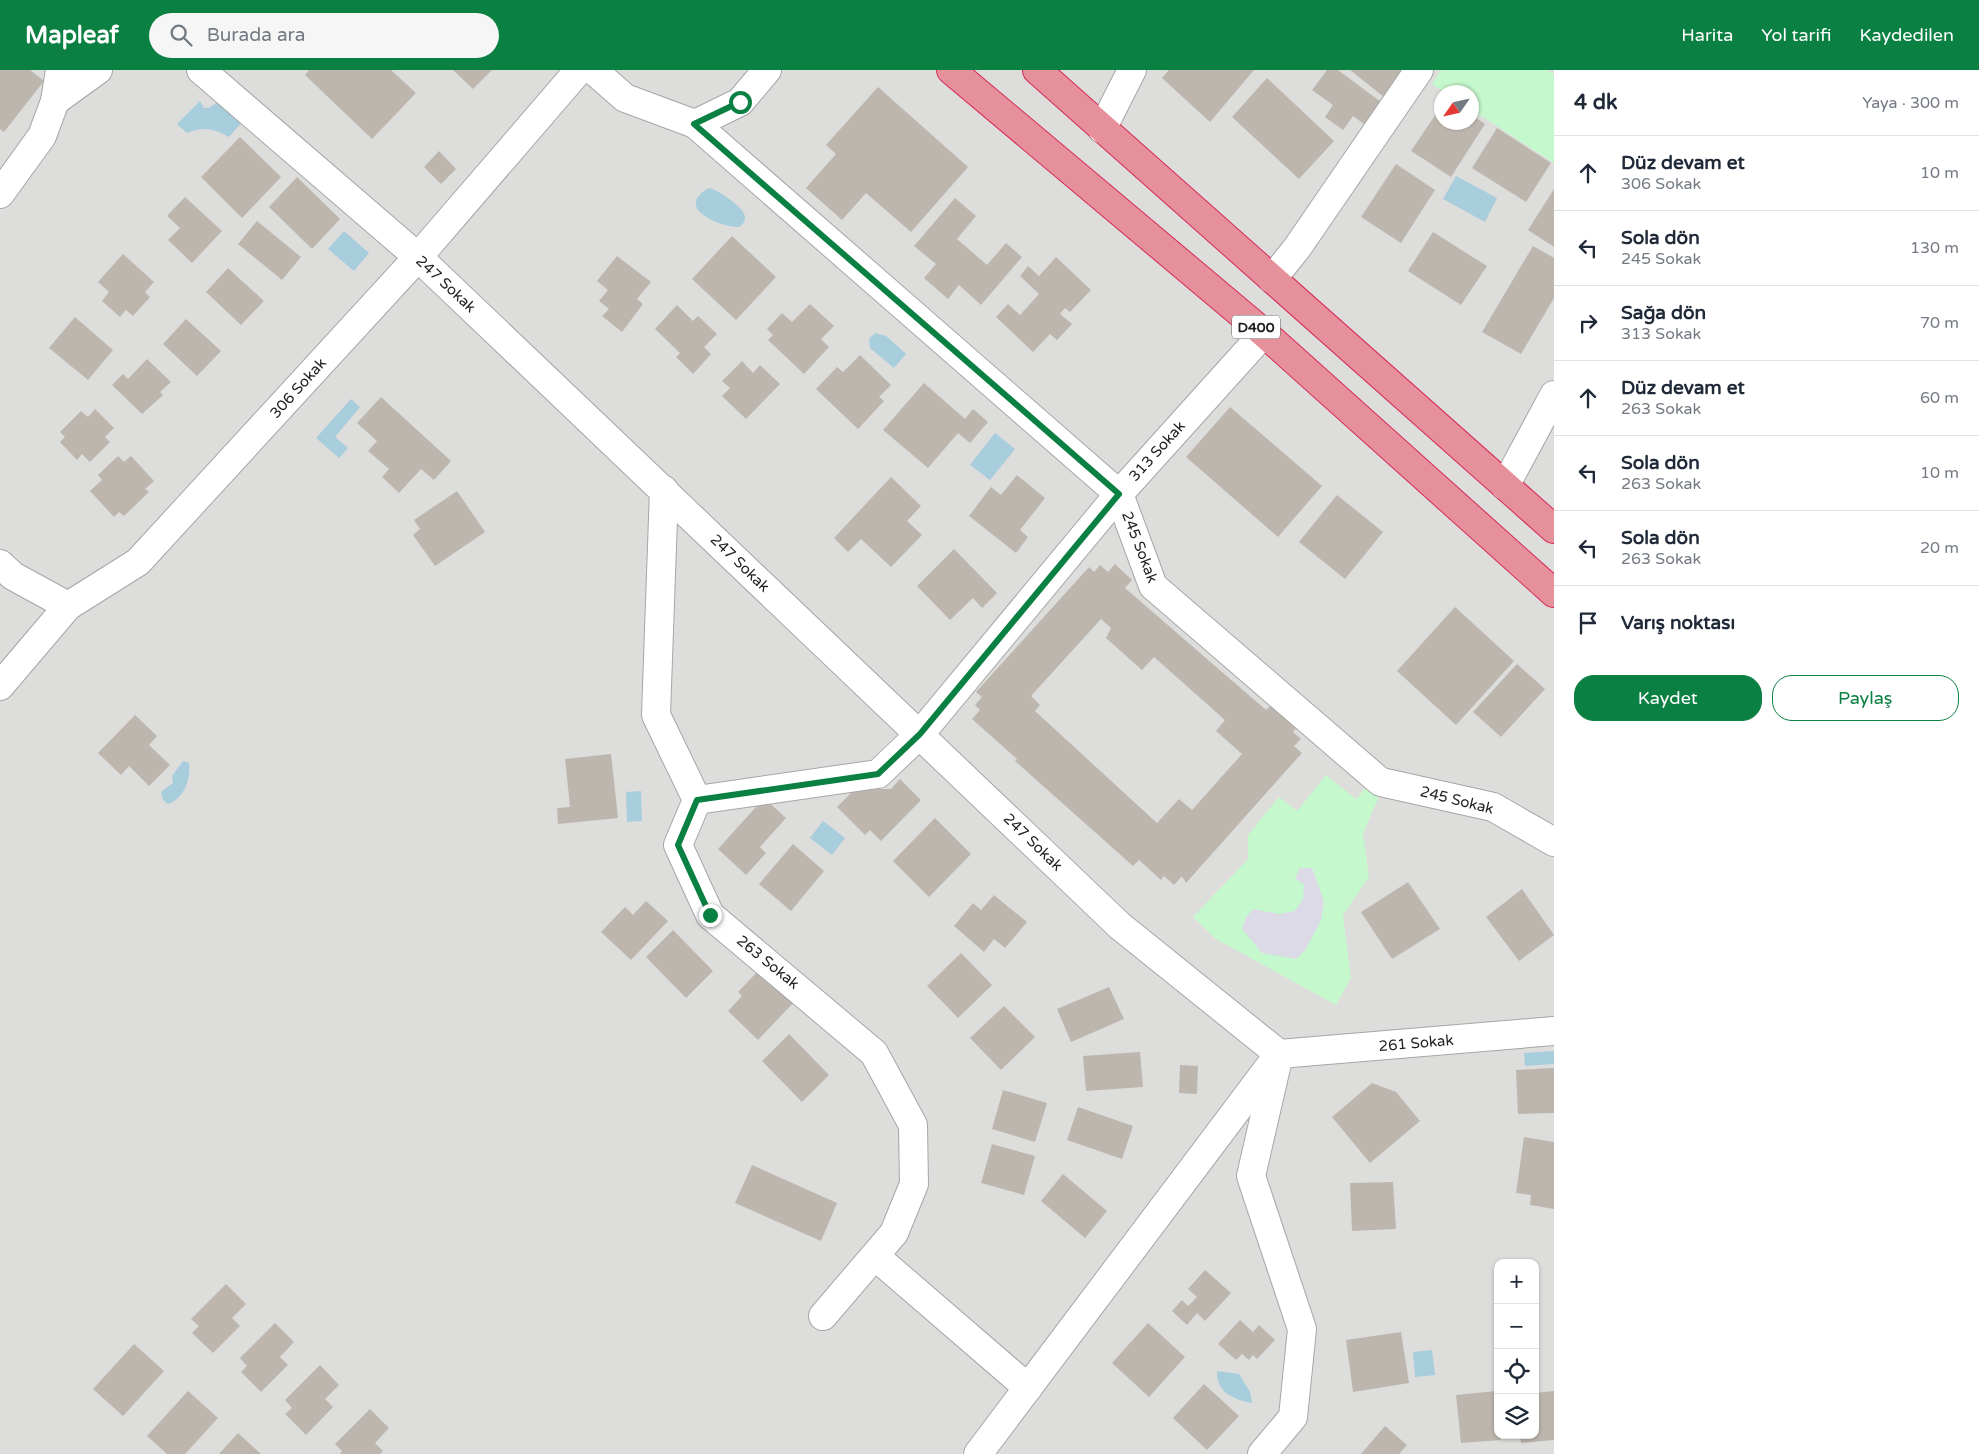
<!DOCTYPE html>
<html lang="tr">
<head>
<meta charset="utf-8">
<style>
	body { margin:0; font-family:"Varela Round",sans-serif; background:#f6f6f7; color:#1f2937 }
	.controls { position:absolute; right:15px; bottom:15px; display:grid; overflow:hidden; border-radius:10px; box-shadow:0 1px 4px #0004 }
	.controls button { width:45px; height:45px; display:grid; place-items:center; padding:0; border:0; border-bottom:1px solid #e0e1e3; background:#fff; color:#1f2937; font:25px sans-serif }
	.compass { position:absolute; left:1434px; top:15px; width:45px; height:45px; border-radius:50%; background:#fff; box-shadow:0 1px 4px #0004; rotate:236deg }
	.stop { position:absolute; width:15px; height:15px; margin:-11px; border:4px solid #0b8043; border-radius:50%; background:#fff }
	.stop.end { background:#0b8043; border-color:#fff; box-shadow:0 1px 5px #0008 }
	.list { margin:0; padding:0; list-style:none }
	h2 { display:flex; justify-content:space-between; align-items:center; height:65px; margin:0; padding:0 20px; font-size:21px }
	h2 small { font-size:16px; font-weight:400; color:#747a83 }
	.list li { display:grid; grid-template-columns:32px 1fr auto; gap:15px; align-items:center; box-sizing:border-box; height:75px; padding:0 20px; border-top:1px solid #e0e1e3 }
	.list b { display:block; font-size:19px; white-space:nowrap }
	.list p { margin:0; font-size:16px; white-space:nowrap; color:#747a83 }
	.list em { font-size:16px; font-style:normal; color:#747a83 }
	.actions { display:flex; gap:10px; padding:15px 20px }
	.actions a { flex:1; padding:11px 0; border:1px solid #0b8043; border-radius:20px; text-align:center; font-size:18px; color:#0b8043 }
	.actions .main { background:#0b8043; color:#fff }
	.icon { flex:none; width:28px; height:28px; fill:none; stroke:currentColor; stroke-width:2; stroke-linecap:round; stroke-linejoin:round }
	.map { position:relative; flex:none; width:1554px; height:1384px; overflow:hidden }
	header { display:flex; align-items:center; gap:30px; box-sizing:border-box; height:70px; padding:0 25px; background:#0b8043; color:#fff }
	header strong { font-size:24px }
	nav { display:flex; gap:28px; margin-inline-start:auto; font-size:18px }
	.search { width:350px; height:45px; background:#f6f6f7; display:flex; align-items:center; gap:12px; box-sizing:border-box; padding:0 18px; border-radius:28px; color:#747a83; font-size:19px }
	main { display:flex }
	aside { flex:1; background:#fff }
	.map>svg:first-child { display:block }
</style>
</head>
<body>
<header>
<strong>Mapleaf</strong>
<div class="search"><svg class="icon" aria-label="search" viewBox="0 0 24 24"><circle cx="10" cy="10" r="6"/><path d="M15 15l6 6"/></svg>Burada ara</div>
<nav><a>Harita</a><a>Yol tarifi</a><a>Kaydedilen</a></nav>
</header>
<main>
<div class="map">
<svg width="1554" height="1384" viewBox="0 0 1554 1384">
	<rect width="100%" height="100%" fill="#f0ede6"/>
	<path fill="#dddddc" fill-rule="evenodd" d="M 0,0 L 1554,0 L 1554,1384 L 0,1384 ZM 1442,22 L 1472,22 L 1472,52 L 1442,52 ZM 1498,1193 L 1535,1193 L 1535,1365 L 1498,1365 Z"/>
	<g fill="#c5f8cc">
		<polygon points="1441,0 1547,0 1554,4 1554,93 1472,40 1472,22 1444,22 1432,14"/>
		<polygon points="1326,705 1356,729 1373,709 1383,718 1363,763 1369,807 1343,845 1351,908 1336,935 1216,869 1193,847 1248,789 1248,765 1279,727 1297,741"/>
	</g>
	<polygon fill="#dbdae6" points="1300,798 1312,798 1324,831 1321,850 1306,879 1296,889 1262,883 1242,859 1246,847 1253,839 1279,844 1295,841 1303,829 1304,815 1295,808"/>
	<g fill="#a8cddc">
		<path d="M 200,31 L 204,38 L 209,38 L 219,31 L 242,52 L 229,67 C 214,59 203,56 187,63 L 177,54 Z"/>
		<polygon points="1456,106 1497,128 1485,152 1443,129"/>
		<path d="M 709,118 C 717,119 745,138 745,147 C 745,152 742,155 739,157 C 720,157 673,138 709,118 Z"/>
		<polygon points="344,161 369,183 354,201 328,179"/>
		<polygon points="875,263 886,266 906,284 894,298 870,278 869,269"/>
		<polygon points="351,329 360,337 335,367 348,378 339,388 316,368"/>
		<polygon points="995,363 1015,379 990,410 970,395"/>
		<path d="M 183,691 L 189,693 C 191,709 184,729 168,734 L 163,730 L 161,722 L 173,713 L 172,706 Z"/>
		<polygon points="641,721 642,751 627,752 626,722"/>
		<polygon points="823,751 845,768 832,785 810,768"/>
		<polygon points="1554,981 1554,994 1525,996 1524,983"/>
		<polygon points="1432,1280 1435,1305 1415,1307 1413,1282"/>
		<path d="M 1217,1301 L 1239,1304 L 1250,1322 L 1252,1333 C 1235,1330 1216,1323 1217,1301 Z"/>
	</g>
	<g fill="#bdb6af" fill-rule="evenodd">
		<polygon points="0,0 30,0 44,11 4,62 0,59"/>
		<polygon points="309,0 391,0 416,23 372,69 305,5"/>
		<polygon points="453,0 492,0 473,19"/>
		<polygon points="1169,0 1254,0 1210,52 1162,8"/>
		<polygon points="1327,0 1338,0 1381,32 1364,54 1353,46 1343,60 1325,47 1333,35 1312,20"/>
		<polygon points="1350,0 1404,0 1384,27"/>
		<polygon points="1267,8 1334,71 1299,109 1232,47"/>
		<polygon points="878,17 968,97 911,162 866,123 842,150 806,118 836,84 826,75"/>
		<polygon points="1442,35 1442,52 1472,52 1472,45 1485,54 1451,107 1411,81"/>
		<polygon points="1497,58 1551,93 1526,132 1472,98"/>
		<polygon points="240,67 281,107 242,148 201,107"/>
		<polygon points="439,81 456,99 441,114 424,97"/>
		<polygon points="1396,94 1435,120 1401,173 1361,147"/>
		<polygon points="297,107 340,149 312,179 269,137"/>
		<polygon points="1554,119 1554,177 1528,160"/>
		<polygon points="185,127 222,161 192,193 168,170 180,158 167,146"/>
		<polygon points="955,128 976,146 957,169 987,195 1006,173 1022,187 981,235 959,215 948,229 924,208 936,194 914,176"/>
		<polygon points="257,151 301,187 282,210 238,174"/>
		<polygon points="1433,162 1487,196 1461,235 1408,201"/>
		<polygon points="732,166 776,207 736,250 692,209"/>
		<polygon points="1533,176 1554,188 1554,228 1521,284 1482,262"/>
		<polygon points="123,184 154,212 145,222 150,227 133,246 126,240 120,247 102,231 109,222 98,212"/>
		<polygon points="617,186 651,212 637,229 643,234 622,262 602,246 609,239 599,231 608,220 597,211"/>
		<polygon points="1056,187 1091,220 1070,242 1065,238 1060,244 1072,254 1057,270 1050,264 1033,282 996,247 1008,234 1020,245 1039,224 1020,206 1028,196 1039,206"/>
		<polygon points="228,198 264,231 241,255 206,222"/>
		<polygon points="810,234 834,256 821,269 829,277 804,304 768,270 773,265 767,259 782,243 792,252"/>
		<polygon points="677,235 693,251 698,246 717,264 704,277 711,284 693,304 676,287 680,283 655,259"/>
		<polygon points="75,247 113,280 88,310 49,278"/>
		<polygon points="186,249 221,281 197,306 163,274"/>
		<polygon points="860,285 891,315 879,327 884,331 858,359 816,319 837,297 843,302"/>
		<polygon points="147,289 171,312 160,322 163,325 142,344 112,315 123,304 128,309"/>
		<polygon points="742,291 753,303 760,295 780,314 746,349 722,326 730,318 722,311"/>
		<polygon points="924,313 965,349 973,339 988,352 970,373 958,363 928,398 883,360"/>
		<polygon points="381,327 451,391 434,410 421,399 399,423 382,407 389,399 368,381 377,371 357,353"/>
		<polygon points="1230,337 1322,416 1278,467 1186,387"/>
		<polygon points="95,339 114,358 105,367 110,372 90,392 82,384 77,390 60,372 65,367 60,362 81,341 88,347"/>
		<polygon points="118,386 124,392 131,386 154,411 145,419 149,422 124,446 119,442 114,447 90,421 102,410 98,405"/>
		<polygon points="1017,405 1045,428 1020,460 1028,467 1016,483 969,446 991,417 1001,425"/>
		<polygon points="891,407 921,436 907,451 922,465 891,497 861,469 848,482 834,468"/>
		<polygon points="457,421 485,462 435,496 413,465 420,459 414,450"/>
		<polygon points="1337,425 1383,462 1345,509 1299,472"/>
		<polygon points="954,479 997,523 982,538 973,528 950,550 917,516"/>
		<path d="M 1115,494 L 1132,510 L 1125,518 L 1266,640 L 1271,635 L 1280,644 L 1284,639 L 1300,653 L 1293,662 L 1301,669 L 1294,676 L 1302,683 L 1186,813 L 1182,806 L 1174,815 L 1164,806 L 1161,810 L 1139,790 L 1133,796 L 1015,691 L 1017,689 L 972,649 L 980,640 L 975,635 L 982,627 L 976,622 L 1089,497 L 1094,502 L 1100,495 L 1108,502 ZM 1101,549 L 1111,558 L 1106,568 L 1142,600 L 1154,587 L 1225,650 L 1216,661 L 1242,684 L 1192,740 L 1179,729 L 1157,753 L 1035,641 L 1040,635 L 1031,626 Z"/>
		<polygon points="1455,537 1514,591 1456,655 1397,601"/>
		<polygon points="1517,594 1545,619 1501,667 1473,642"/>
		<polygon points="135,645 157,666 149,675 170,695 149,716 129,696 121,705 98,683"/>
		<polygon points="611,684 618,748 558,754 557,738 570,737 565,689"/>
		<polygon points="868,706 880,719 891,719 900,709 921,730 881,771 870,760 865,765 837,737"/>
		<polygon points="764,728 786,748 760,777 766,783 746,805 718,779"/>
		<polygon points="935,748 971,784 929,827 893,791"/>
		<polygon points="793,774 824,801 791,841 759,814"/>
		<polygon points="1408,812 1440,859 1392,889 1361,842"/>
		<polygon points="1522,819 1554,865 1519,891 1486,847"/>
		<polygon points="994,825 1027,852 1005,878 994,869 984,882 954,856 973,833 981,840"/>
		<polygon points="646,831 668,851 631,890 601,862 625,837 633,845"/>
		<polygon points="673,860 713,901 686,928 646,887"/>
		<polygon points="961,883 992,915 958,948 927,916"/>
		<polygon points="760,899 795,931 758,970 728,941 742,926 738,922"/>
		<polygon points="1109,917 1124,949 1071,972 1057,939"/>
		<polygon points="1004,936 1035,967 1001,1000 970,968"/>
		<polygon points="789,964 829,1005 802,1032 762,991"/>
		<polygon points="1140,982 1143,1017 1086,1021 1083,986"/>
		<polygon points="1180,995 1198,996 1197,1024 1179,1023"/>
		<polygon points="1554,998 1554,1043 1518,1044 1516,1000"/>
		<polygon points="1372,1013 1396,1022 1420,1051 1370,1093 1332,1047"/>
		<polygon points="1003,1020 1047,1033 1035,1072 992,1059"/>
		<polygon points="1078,1037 1133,1056 1122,1089 1067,1070"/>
		<polygon points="1524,1067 1554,1072 1554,1139 1530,1135 1531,1125 1516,1123"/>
		<polygon points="992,1074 1035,1086 1024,1125 981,1113"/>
		<polygon points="752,1095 837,1133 821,1171 735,1133"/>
		<polygon points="1063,1104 1107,1141 1085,1168 1041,1131"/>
		<polygon points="1393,1112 1396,1159 1352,1161 1350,1113"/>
		<polygon points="1205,1200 1231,1223 1205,1251 1197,1243 1187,1255 1172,1241 1182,1230 1188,1236 1197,1227 1188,1219"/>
		<polygon points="226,1214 246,1234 232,1248 240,1256 213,1283 192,1263 199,1256 191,1249"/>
		<polygon points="1240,1250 1253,1262 1259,1255 1275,1270 1257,1289 1253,1285 1249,1290 1242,1284 1236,1290 1218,1274"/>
		<polygon points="275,1253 294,1272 280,1287 288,1295 261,1322 241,1302 247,1296 240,1288"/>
		<polygon points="1148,1253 1185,1287 1149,1327 1112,1293"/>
		<polygon points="1401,1262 1409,1313 1353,1322 1346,1270"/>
		<polygon points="134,1274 164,1301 123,1346 93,1319"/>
		<polygon points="320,1295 339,1315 325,1329 333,1337 306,1365 285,1344 292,1338 285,1330"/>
		<polygon points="1204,1314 1239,1346 1207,1380 1173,1348"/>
		<polygon points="188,1321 218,1348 185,1384 167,1384 147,1366"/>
		<polygon points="1496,1321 1498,1365 1500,1365 1501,1370 1461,1373 1456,1325"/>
		<polygon points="1554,1321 1554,1370 1521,1373 1520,1365 1535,1365 1535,1323"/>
		<polygon points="370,1339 389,1358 375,1373 383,1381 380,1384 340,1384 342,1381 335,1374"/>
		<polygon points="1385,1356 1407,1375 1399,1384 1361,1384"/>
		<polygon points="238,1363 261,1384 219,1384"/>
	</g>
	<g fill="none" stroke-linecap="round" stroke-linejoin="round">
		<g stroke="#a6a6a6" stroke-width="30">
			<g id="minor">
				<polyline points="201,0 418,187 1120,856 1279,984"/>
				<polyline points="593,0 625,28 695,54 1119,424 1153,516 1377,709 1381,712 1493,737 1554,772"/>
				<polyline points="55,31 98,0"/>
				<polyline points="695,54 740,32 767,0"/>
				<polyline points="1102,59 1132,0"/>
				<polyline points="0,124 42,66 55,31 60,0"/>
				<polyline points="1272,209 1297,178 1419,0"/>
				<polyline points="1505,416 1554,325"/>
				<polyline points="664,420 656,645 697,730"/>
				<polyline points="0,494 13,506 68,536"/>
				<polyline points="0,616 68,536 138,492 418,187 579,0"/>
				<polyline points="1279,984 1554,961"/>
				<polyline points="875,1186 1028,1318"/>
				<polyline points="823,1246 894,1163 914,1114 913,1055 874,983 710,845 678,775 697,730 878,704 920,664 1119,424 1264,263"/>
				<polyline points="978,1384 1279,984"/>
				<polyline points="1262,1384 1293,1347 1302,1259 1251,1106 1277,993"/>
			</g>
		</g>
		<g stroke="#d72a59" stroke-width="30">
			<g id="highway">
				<polyline points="951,0 1264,263 1554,523"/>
				<polyline points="1037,0 1554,459"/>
			</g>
		</g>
		<use href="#minor" stroke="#fff" stroke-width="28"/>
		<use href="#highway" stroke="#e5909a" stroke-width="28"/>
	</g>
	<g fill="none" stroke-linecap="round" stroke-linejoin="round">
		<polyline stroke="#0b8043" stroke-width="6" points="710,845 678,775 697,730 878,704 920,664 1119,424 694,54 740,32"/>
	</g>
	<g text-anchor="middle" stroke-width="4.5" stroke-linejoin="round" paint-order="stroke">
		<rect fill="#fff" stroke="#626262" stroke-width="1" x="1232" y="245.5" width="48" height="23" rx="4"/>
		<g font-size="14" font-weight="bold" fill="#1f1f1f">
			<text x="1256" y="262">D400</text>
		</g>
		<g font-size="15" fill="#1f1f1f" stroke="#fff">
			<text transform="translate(446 214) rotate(43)" y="5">247 Sokak</text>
			<text transform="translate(298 318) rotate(-48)" y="5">306 Sokak</text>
			<text transform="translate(1157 381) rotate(-48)" y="5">313 Sokak</text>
			<text transform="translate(1140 477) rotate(69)" y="5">245 Sokak</text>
			<text transform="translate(740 493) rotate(44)" y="5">247 Sokak</text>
			<text transform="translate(1457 730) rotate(14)" y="5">245 Sokak</text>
			<text transform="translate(1033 772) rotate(44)" y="5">247 Sokak</text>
			<text transform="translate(768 892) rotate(39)" y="5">263 Sokak</text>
			<text transform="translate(1416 973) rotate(-5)" y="5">261 Sokak</text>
		</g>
	</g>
</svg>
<div class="controls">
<button>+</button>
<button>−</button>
<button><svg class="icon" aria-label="locate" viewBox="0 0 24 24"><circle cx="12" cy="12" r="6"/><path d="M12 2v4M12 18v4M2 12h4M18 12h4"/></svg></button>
<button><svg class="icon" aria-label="layers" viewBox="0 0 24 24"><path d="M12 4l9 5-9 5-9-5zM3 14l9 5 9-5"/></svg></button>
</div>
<svg class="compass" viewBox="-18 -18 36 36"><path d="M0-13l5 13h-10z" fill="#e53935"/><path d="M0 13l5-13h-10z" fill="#747a83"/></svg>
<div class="stop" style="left:740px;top:32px"></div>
<div class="stop end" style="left:710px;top:845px"></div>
</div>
<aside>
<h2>4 dk<small>Yaya · 300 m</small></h2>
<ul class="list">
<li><svg class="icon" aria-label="ahead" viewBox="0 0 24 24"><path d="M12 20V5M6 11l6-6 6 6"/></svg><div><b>Düz devam et</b><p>306 Sokak</p></div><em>10 m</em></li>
<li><svg class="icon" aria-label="left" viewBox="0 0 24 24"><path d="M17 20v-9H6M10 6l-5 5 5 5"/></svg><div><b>Sola dön</b><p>245 Sokak</p></div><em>130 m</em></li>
<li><svg class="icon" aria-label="right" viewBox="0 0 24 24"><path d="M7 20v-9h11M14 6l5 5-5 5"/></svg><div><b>Sağa dön</b><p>313 Sokak</p></div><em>70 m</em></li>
<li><svg class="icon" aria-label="ahead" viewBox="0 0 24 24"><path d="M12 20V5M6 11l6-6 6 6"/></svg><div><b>Düz devam et</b><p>263 Sokak</p></div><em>60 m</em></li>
<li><svg class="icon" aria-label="left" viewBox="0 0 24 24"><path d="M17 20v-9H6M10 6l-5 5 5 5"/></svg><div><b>Sola dön</b><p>263 Sokak</p></div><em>10 m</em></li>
<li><svg class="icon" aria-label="left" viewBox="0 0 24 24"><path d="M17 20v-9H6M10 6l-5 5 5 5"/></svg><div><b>Sola dön</b><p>263 Sokak</p></div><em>20 m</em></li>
<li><svg class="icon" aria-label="arrive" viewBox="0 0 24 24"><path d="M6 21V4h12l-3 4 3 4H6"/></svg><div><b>Varış noktası</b></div></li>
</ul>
<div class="actions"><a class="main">Kaydet</a><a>Paylaş</a></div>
</aside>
</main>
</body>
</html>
